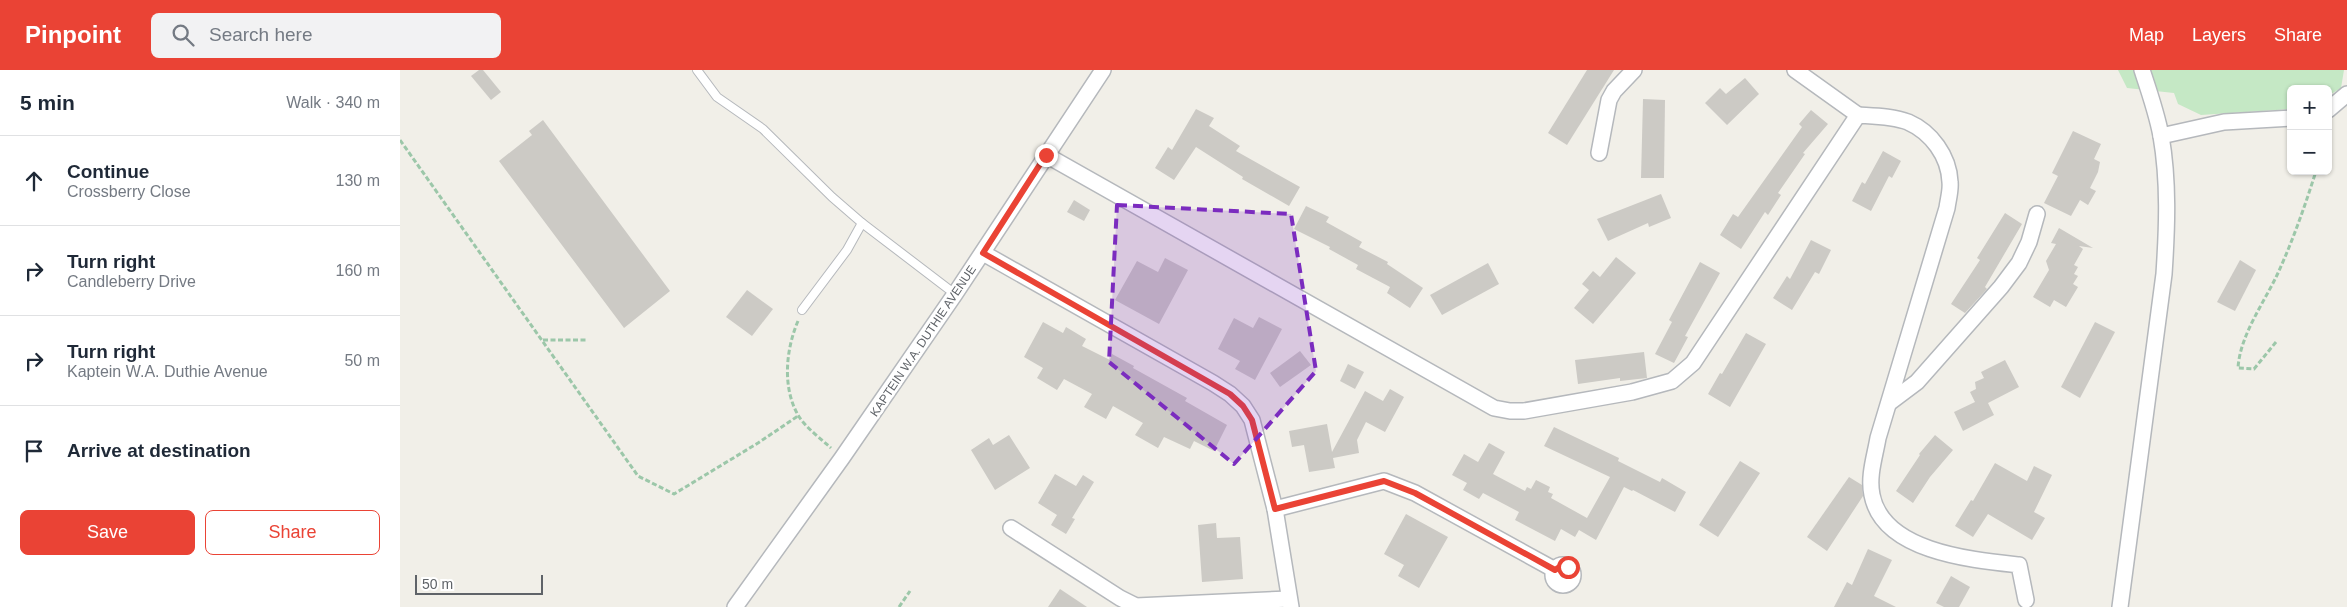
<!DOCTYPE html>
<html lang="en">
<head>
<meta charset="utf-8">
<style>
	body { margin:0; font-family:Arial,sans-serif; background:#f2f2f3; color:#1f2937 }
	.controls { position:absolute; right:15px; top:15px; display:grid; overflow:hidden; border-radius:8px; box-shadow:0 1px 4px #0004 }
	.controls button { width:45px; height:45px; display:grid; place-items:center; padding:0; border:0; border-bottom:1px solid #e0e1e3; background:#fff; color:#1f2937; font:25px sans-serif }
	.scale { position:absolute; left:15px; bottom:12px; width:128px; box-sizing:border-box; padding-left:5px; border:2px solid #5f6368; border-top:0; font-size:14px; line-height:18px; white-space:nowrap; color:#5f6368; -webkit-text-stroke:4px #fff; paint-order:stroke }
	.stop { position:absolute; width:15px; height:15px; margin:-11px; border:4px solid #ea4335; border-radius:50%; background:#fff }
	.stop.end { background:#ea4335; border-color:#fff; box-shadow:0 1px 5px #0008 }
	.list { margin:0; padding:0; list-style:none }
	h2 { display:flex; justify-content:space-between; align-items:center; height:65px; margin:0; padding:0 20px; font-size:21px }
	h2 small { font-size:16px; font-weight:400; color:#747a83 }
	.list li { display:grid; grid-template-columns:32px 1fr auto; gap:15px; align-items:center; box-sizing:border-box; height:90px; padding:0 20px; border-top:1px solid #e0e1e3 }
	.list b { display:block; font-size:19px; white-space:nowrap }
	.list p { margin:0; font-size:16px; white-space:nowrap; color:#747a83 }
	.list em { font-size:16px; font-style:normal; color:#747a83 }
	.actions { display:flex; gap:10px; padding:15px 20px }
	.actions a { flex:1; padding:11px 0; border:1px solid #ea4335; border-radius:8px; text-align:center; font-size:18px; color:#ea4335 }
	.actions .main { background:#ea4335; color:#fff }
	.icon { flex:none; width:28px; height:28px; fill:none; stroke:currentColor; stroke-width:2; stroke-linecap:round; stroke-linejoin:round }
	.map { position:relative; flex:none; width:1947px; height:537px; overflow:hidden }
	header { display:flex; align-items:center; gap:30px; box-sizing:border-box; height:70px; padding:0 25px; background:#ea4335; color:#fff }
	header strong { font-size:24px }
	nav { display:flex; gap:28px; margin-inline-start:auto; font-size:18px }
	.search { width:350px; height:45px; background:#f2f2f3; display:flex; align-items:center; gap:12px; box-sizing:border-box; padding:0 18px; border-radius:8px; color:#747a83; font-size:19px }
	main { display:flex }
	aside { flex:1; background:#fff }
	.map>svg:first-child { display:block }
</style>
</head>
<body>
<header>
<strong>Pinpoint</strong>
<div class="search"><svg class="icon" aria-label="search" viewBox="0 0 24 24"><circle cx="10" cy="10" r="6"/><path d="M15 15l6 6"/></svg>Search here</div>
<nav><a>Map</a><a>Layers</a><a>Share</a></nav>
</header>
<main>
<aside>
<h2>5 min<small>Walk · 340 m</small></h2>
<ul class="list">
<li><svg class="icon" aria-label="ahead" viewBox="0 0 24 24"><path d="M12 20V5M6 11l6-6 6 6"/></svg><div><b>Continue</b><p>Crossberry Close</p></div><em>130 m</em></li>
<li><svg class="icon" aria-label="right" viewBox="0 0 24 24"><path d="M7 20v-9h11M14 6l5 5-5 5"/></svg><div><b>Turn right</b><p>Candleberry Drive</p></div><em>160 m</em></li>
<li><svg class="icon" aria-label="right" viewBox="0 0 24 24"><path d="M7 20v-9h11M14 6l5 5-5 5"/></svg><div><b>Turn right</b><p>Kaptein W.A. Duthie Avenue</p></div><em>50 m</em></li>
<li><svg class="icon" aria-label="arrive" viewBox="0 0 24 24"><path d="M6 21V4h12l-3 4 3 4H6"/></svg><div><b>Arrive at destination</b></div></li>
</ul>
<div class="actions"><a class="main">Save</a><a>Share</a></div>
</aside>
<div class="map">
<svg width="1947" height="537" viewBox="0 0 1947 537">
	<rect width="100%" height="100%" fill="#f1efe8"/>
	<polygon fill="#c5e8c5" points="1718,0 1944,0 1941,18 1928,26 1928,19 1891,19 1891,39 1801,45 1778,34 1774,23 1727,18"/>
	<g fill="#cccac5">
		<polygon points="79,0 83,0 101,22 91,30 71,6"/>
		<polygon points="1187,0 1214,0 1167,75 1148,63"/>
		<polygon points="1345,8 1359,24 1327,55 1305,33 1320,18 1326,24"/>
		<polygon points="1243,29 1265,30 1264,108 1241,108"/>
		<polygon points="796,39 814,48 809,56 840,76 836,81 900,117 889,136 842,109 843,107 796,77 774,110 755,98 768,77 772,80"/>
		<polygon points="1411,40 1428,54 1403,83 1405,84 1378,123 1381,125 1368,145 1365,142 1341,179 1320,165 1333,144 1338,147 1402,57 1399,54"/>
		<polygon points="143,50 270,221 224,258 99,91 132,65 129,61"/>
		<polygon points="1673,61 1701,74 1694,89 1700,92 1698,102 1690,118 1696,121 1688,135 1680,130 1671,146 1644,133 1658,106 1652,103"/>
		<polygon points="1483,81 1501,91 1492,108 1489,106 1471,141 1452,131 1462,112 1465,114"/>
		<polygon points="1261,124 1271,148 1249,157 1248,153 1208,171 1197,149"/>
		<polygon points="674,130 690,140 684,151 667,142"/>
		<polygon points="906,136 929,147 926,152 962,172 959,177 988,192 987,194 1023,218 1010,238 987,223 990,217 956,199 958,195 929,179 930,177 894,159"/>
		<polygon points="1605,143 1622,154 1585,217 1587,219 1565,243 1551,234 1580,190 1577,188"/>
		<polygon points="1659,158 1693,178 1679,176 1683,179 1674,195 1678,197 1674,204 1678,206 1673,214 1678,217 1666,237 1654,230 1650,237 1633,227 1649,200 1646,191 1656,174 1651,173"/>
		<polygon points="1411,170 1431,180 1419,204 1415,202 1392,240 1373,228 1387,206 1390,209"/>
		<polygon points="1216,187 1236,203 1193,254 1174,238 1189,220 1182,214 1193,201 1200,207"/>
		<polygon points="765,188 788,200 759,254 715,230 737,191 758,202"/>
		<polygon points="1840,190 1856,200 1835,241 1817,232"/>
		<polygon points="1300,192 1320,203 1285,266 1288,267 1274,293 1255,284 1272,252 1269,250"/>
		<polygon points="1088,193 1099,214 1042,245 1030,225"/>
		<polygon points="347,220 373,239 352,266 326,247"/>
		<polygon points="859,247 882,259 855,310 835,299 840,291 818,279 834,248 853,258"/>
		<polygon points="643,252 663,263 666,257 686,269 682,276 710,290 712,284 734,296 733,298 787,328 785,331 827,355 814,381 794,371 790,379 764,367 758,378 735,365 743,353 713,336 706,349 684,337 692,324 664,309 657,320 637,308 643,298 624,287"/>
		<polygon points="1695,252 1715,262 1680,328 1661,317"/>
		<polygon points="1346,263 1366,274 1330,337 1308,324 1320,303 1322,304"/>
		<polygon points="900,281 911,295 880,317 870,303"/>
		<polygon points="1244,282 1247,308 1220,311 1220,308 1178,314 1175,290"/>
		<polygon points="1605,290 1619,317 1588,333 1594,345 1563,361 1554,342 1575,332 1570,322 1576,319 1575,312 1584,308 1581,302"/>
		<polygon points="948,294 964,302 955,319 940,311"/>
		<polygon points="990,319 1004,327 985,362 966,352 957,370 959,383 933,388 935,398 909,402 904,375 892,377 889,361 927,354 932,382 965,321 983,331"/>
		<polygon points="1154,357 1219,388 1218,391 1260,412 1262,408 1286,422 1275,442 1233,420 1232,421 1224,417 1196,470 1179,460 1175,467 1161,459 1155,471 1115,450 1119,442 1083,423 1079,429 1063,420 1067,413 1052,405 1064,384 1078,392 1089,373 1105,382 1093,404 1125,421 1127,417 1131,419 1136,410 1150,417 1148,422 1153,424 1151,428 1187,448 1210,407 1144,376"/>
		<polygon points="609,365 630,398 595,420 571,380 589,368 593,375"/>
		<polygon points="1535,365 1553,380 1530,407 1513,433 1496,421 1520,385 1519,384"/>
		<polygon points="1340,391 1360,403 1318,467 1299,455"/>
		<polygon points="1595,393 1627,411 1634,396 1652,405 1634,442 1645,448 1632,470 1588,444 1573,467 1555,456 1571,430 1573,431"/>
		<polygon points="655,404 676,416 683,405 694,412 672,448 675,449 666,464 651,455 657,445 638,433"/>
		<polygon points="1449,407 1462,415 1463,426 1427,481 1407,467"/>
		<polygon points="1006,444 1048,467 1019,518 998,506 1004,495 984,484"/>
		<polygon points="816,453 817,468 840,467 843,509 802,512 798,455"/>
		<polygon points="1468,479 1492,490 1474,526 1496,537 1434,537 1447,512 1452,515"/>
		<polygon points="1551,506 1570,517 1559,537 1544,537 1536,533"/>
		<polygon points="660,519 687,537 648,537"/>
	</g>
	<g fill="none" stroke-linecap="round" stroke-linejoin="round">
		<g stroke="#b5b8bc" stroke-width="10">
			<g id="service">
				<polyline points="297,0 317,27 363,59 432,127 462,153 447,180 402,240"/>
				<polyline points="462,153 555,224"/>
			</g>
		</g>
		<g stroke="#b5b8bc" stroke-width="18">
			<g id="minor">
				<polyline points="1395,0 1458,45"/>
				<polyline points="1928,40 1947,24"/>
				<polyline points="1761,66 1824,52 1891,48"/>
				<polyline points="1199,83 1209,30 1214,21 1234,0"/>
				<path d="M 646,85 L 1094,338 L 1110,341 L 1124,341 L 1232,322 L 1272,311 L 1293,293 L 1458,45 C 1474,46 1493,46 1508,52 C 1531,62 1549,86 1550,112 C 1551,120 1548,130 1547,138 L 1478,368 C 1475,386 1468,406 1472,425 C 1483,482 1572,490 1619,495 L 1626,530"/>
				<polyline points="583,183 813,313 830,324 843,336 852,350 875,439 891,537"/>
				<polyline points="1489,333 1517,312 1601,217 1619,193 1629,172 1637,144"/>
				<polyline points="875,439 984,411 1015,423 1155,500"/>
				<polyline points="611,458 720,528 736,536 889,529"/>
				<circle cx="1163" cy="505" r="10"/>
				<polyline points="335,537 442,388 555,224 703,0"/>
				<path d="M 1720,537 L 1764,204 C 1767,159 1769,112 1761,66 C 1757,44 1749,21 1742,0"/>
			</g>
		</g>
		<g stroke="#9cc7a9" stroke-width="3" stroke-dasharray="5 2.5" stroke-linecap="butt">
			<polyline points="0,70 238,406 274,424 358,373 398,346"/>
			<path d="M 398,251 C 386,279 382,317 398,345 C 405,357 420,368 431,378"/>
			<polyline points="143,270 186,270"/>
			<path d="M 1876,272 L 1854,299 L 1838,298 C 1840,265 1864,233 1878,203 C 1893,170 1905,136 1916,101"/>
			<polyline points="499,537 510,521"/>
		</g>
		<use href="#service" stroke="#fff" stroke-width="8"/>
		<use href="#minor" stroke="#fff" stroke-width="15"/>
	</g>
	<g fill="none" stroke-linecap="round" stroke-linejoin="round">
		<polyline stroke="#ea4335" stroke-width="6" points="646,85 583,183 830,324 843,336 852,350 875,439 984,411 1015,423 1155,500 1161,496 1168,497"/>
	</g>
	<path fill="#7b2cbf" fill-opacity="0.2" stroke="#7b2cbf" stroke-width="4" stroke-dasharray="10 6" stroke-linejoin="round" d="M 717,135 L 891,144 L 916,301 L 834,394 L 709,292 Z"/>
	<g text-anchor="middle" stroke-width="5" stroke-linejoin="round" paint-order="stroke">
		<g font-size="12" fill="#5f6368" stroke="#fff">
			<text transform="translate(523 271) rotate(-56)" y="4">KAPTEIN W.A. DUTHIE AVENUE</text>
		</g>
	</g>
</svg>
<div class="controls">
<button>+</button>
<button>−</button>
</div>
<div class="scale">50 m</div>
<div class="stop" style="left:1168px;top:497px"></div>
<div class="stop end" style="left:646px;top:85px"></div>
</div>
</main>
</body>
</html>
